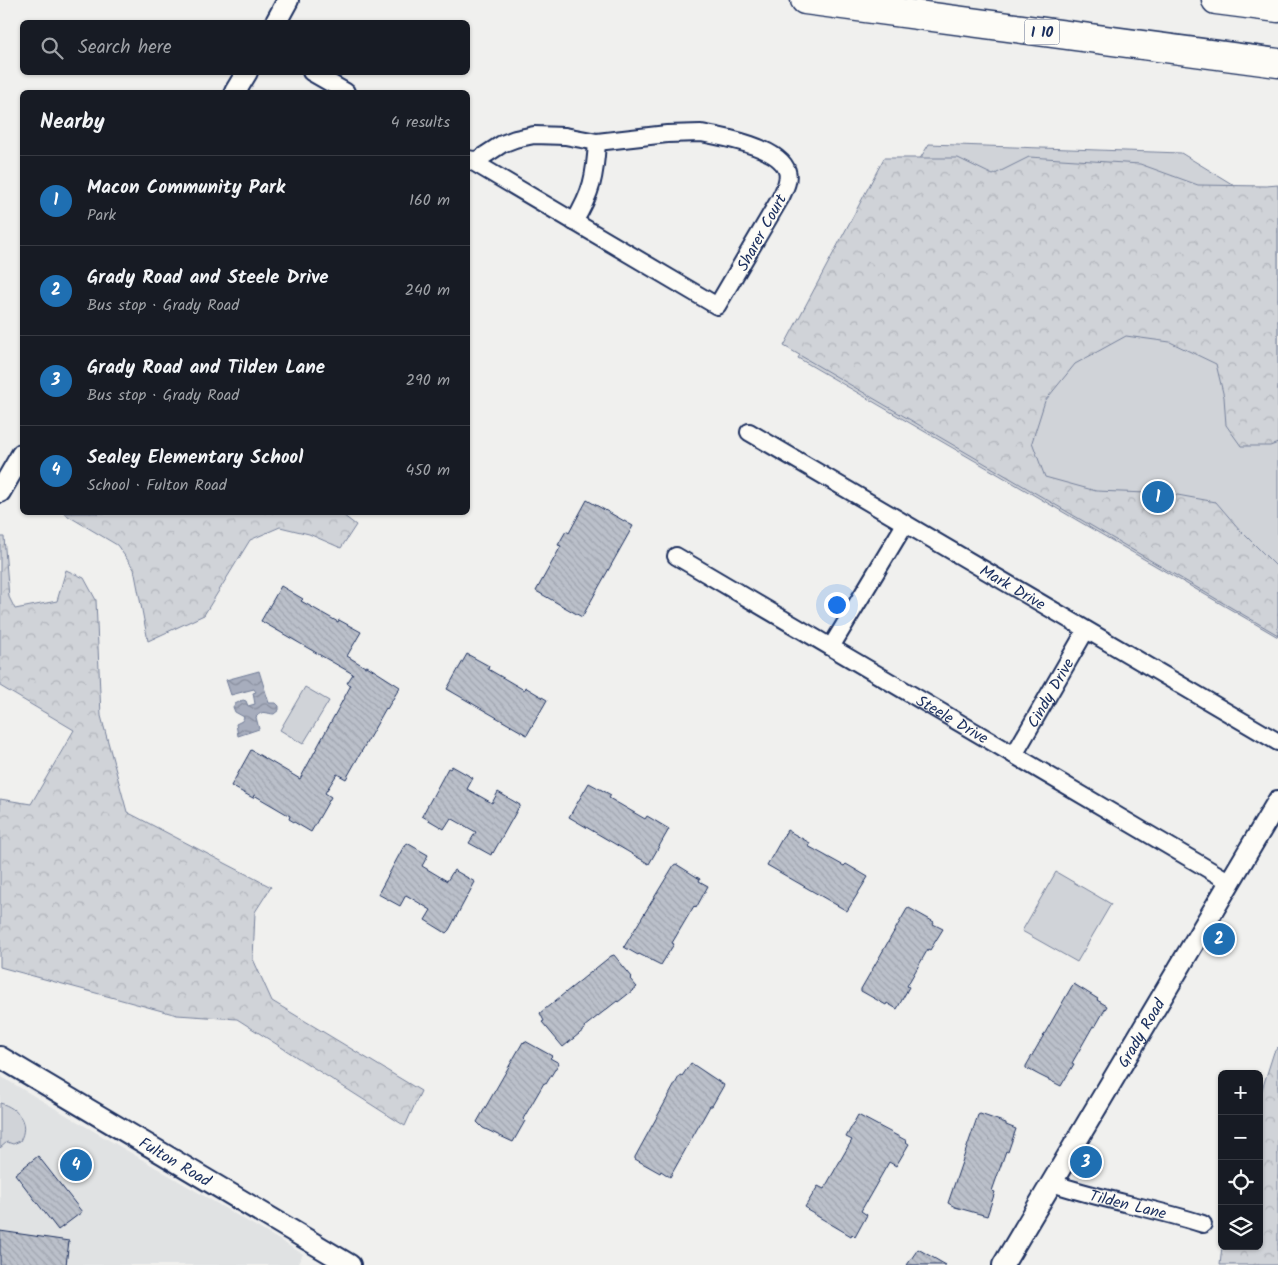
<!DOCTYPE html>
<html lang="en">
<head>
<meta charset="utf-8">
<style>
	body { margin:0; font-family:Kalam,sans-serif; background:#20242c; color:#f1f3f6 }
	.controls { position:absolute; right:15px; bottom:15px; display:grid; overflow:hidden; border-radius:8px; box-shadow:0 1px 4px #0004 }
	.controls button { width:45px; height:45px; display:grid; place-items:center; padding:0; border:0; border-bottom:1px solid #363941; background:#171b24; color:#f1f3f6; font:25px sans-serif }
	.you { position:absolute; left:836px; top:604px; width:18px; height:18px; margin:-12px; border:4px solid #fff; border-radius:50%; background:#1a73e8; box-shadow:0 0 0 8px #1a73e833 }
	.badge { display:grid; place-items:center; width:32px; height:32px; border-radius:50%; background:#1f6fb2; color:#fff; font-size:16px; font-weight:700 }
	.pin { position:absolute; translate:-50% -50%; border:2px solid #fff; box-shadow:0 1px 5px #0006 }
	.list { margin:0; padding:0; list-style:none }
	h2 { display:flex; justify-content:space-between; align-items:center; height:65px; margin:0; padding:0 20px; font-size:21px }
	h2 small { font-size:16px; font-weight:400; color:#9ea1a6 }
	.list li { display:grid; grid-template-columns:32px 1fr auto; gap:15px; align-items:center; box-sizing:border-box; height:90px; padding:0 20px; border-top:1px solid #363941 }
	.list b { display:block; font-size:19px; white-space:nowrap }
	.list p { margin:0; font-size:16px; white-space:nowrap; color:#9ea1a6 }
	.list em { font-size:16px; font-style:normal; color:#9ea1a6 }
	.icon { flex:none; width:28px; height:28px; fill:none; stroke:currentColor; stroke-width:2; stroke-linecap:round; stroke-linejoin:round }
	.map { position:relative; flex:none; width:1278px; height:1265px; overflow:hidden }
	.search { position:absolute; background:#171b24; box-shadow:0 1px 4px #0004; left:20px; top:20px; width:450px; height:55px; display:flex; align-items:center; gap:12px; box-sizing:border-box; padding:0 18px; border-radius:8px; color:#9ea1a6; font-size:19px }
	.panel { position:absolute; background:#171b24; box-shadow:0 1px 4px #0004; left:20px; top:90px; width:450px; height:425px; border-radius:8px }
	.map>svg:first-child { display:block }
</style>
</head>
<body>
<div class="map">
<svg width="1278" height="1265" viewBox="0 0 1278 1265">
	<defs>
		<pattern id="forest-crowns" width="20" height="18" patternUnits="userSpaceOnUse" patternTransform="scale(1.25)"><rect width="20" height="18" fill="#d0d3d8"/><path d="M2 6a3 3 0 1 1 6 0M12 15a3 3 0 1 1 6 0" fill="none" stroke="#b2b5bc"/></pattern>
		<pattern id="water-waves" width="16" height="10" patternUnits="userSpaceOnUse" patternTransform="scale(1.25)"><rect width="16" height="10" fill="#a7adbd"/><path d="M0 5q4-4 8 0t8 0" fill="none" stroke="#878d9d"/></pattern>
		<pattern id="building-back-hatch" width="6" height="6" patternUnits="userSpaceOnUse" patternTransform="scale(1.25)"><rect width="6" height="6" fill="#bbc0ca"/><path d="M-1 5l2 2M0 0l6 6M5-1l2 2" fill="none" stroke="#a0a5b0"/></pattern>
	</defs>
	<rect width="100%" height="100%" fill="#f0f0ee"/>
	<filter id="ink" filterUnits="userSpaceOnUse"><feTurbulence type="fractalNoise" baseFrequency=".02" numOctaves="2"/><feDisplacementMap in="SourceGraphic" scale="10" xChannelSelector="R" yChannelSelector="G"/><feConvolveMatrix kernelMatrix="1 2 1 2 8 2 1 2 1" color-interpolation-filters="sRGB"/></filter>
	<g filter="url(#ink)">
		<polygon fill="#e0e2e3" points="0,1076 303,1254 297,1265 0,1265"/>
		<g fill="#d0d3d8" stroke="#76819b">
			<polygon points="929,144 1181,153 1278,212 1278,637 798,358"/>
			<polygon points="305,687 329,701 303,744 280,730"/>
			<polygon points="1056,872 1111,904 1077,962 1022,931"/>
			<path d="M 0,1103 C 18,1108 30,1123 20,1141 L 13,1144 L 7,1142 L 0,1148 Z"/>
		</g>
		<g fill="url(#forest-crowns)" stroke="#76819b">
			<polygon points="1029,157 1140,164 1198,185 1266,186 1278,185 1278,443 1270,446 1241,446 1226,425 1224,397 1216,364 1170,342 1126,336 1075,364 1045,401 1032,442 1045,477 1096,491 1172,494 1216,502 1240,530 1278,568 1278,635 784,346 884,158 958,158 993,175"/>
			<polygon points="339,512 356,525 341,548 309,534 280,527 250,540 204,615 148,641 134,569 117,545 63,513"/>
			<polygon points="0,537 4,537 9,597 15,609 57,601 66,570 84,578 96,600 101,716 127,812 271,887 255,912 253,959 272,1001 421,1091 405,1126 237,1019 177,1015 0,967 0,799 31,804 74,730 0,686"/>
			<polygon points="1278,1047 1278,1265 1220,1265 1222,1246 1259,1246 1259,1099 1274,1052"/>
		</g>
		<path fill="url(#water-waves)" stroke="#6f7b97" d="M 259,671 L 269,703 L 276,703 L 279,706 L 279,710 L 274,714 C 267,714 263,709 256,717 L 259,729 L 238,736 L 236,724 L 242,721 L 244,717 L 235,712 L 233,707 L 235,704 L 243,700 L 246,701 L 248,706 L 255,704 L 253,693 L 256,692 L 254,689 L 231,695 L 226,680 Z"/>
		<g fill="url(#building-back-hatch)" stroke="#1b2f5e">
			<polygon points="587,500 633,526 582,617 536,591 561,546 558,545 566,531 569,533"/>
			<polygon points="281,586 303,599 301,601 338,622 339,620 361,632 347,656 365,667 367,666 400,687 387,709 386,708 346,779 337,774 325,793 331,797 311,832 289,819 290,816 254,795 253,798 231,786 251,750 300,779 351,685 347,683 353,674 261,621"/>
			<polygon points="467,654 489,666 488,669 524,690 525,687 547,700 527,735 447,689"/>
			<polygon points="452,766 473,778 467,789 492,803 498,792 520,805 493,853 492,852 491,855 469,843 476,832 451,818 444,829 422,816 448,768 450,769"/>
			<polygon points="589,783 611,795 609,798 645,819 647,816 669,829 649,864 569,817"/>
			<polygon points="787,830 810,843 808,846 844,866 846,864 868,877 847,911 767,865"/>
			<polygon points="407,843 428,855 422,866 447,881 454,870 475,882 449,930 446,933 425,920 431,910 406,895 400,906 378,894 404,846 405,847"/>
			<polygon points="676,864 700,879 699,881 708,886 696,908 694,906 672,943 674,944 661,965 639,954 638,955 624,947 674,865"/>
			<polygon points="909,908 934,922 933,924 943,929 930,950 928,949 907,986 909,987 897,1009 887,1003 886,1005 861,991 861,989 907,909"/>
			<polygon points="614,955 632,977 630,979 637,987 618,1002 617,1001 584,1027 585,1029 563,1047 542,1022 544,1021 540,1013 611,956"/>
			<polygon points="1074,984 1098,999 1097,1000 1107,1006 1095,1027 1093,1026 1072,1063 1074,1064 1061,1086 1039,1075 1026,1068 1026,1066 1072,986"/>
			<polygon points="525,1041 552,1056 550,1058 559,1063 546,1084 544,1083 523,1119 525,1121 513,1142 483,1128 477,1122 523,1042 524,1043"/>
			<polygon points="691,1063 724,1085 712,1106 710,1106 670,1177 661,1171 660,1173 635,1159 635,1157 680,1075 682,1076"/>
			<polygon points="980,1114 1006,1123 1006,1125 1016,1129 1008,1152 1006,1151 992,1191 995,1192 987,1216 955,1207 948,1203 978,1115"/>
			<polygon points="858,1115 907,1141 906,1142 909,1144 896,1166 889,1162 861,1211 867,1215 855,1237 852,1234 851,1236 807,1210 808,1209 805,1207 818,1186 824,1189 852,1140 846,1137"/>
			<polygon points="38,1156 82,1212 58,1230 15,1174"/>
			<polygon points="0,1231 69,1241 66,1265 0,1265"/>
			<polygon points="918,1249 946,1265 907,1265"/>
		</g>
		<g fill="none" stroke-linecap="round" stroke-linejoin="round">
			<g stroke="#1b2f5e" stroke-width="20">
				<g id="minor">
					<polyline points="311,72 346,92"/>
					<path d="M 701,133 C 723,137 780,147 787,171 C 790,180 784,190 781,197 L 717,306 L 468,159 L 474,160 L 479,159 L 502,144 L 515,139 L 534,135 L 565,136 L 597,142 L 667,134 Z"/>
					<path d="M 574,222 C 592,192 595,177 597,142"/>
					<path id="s1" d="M 749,432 L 1278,742"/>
					<path id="s2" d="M 676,556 L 1230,882"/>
					<polyline points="831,647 905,524"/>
					<path id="s3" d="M 1014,755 L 1086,630"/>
					<path id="s4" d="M 1052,1183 C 1102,1200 1154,1208 1203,1224"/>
				</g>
			</g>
			<g stroke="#1b2f5e" stroke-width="24">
				<g id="tertiary">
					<polyline points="276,22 288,0"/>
					<polyline points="235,92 247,72"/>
					<polyline points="0,492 22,454"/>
					<path id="s5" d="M 0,1057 L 350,1265"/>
					<path id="s6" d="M 1003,1265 L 1278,801"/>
				</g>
			</g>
			<g stroke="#1b2f5e" stroke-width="31">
				<g id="motorway">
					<polyline points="805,0 1278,63"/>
					<polyline points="1216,0 1278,8"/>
				</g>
			</g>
			<use href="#minor" stroke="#fdfcf7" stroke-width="16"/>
			<use href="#tertiary" stroke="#fdfcf7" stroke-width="20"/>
			<use href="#motorway" stroke="#fdfcf7" stroke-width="28"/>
		</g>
	</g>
	<g text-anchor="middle" stroke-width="4" stroke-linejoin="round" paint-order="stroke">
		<rect fill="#fdfcf7" stroke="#5f6c8c" stroke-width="1" x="1024.5" y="19.5" width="35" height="25" rx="4"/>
		<g font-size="15" font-weight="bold" fill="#1b2f5e">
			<text x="1042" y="37">I 10</text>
		</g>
		<g font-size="16" fill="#1b2f5e" stroke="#fdfcf7">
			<text transform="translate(761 232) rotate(-61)" y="6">Sharer Court</text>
			<text dy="6" stroke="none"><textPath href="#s1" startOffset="306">Mark Drive</textPath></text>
			<text dy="6" stroke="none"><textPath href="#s3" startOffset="72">Cindy Drive</textPath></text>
			<text dy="6" stroke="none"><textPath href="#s2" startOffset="321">Steele Drive</textPath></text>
			<text dy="6" stroke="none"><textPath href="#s6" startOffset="270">Grady Road</textPath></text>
			<text dy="6" stroke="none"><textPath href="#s5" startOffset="204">Fulton Road</textPath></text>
			<text dy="6" stroke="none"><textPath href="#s4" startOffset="79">Tilden Lane</textPath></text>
		</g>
	</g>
</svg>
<div class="controls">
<button>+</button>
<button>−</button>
<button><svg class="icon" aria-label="locate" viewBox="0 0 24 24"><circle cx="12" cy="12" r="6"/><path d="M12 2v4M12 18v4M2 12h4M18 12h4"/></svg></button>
<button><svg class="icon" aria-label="layers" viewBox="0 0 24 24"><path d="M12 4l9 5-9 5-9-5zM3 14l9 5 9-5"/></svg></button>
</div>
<div class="you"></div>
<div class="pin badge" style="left:1158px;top:497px">1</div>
<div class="pin badge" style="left:1219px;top:939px">2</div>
<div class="pin badge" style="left:1086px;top:1162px">3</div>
<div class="pin badge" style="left:76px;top:1165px">4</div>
<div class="search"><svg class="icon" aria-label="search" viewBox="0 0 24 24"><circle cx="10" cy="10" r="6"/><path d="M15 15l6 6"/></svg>Search here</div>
<section class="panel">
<h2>Nearby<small>4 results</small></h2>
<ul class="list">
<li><span class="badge">1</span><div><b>Macon Community Park</b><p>Park</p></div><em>160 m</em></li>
<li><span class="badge">2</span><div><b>Grady Road and Steele Drive</b><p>Bus stop · Grady Road</p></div><em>240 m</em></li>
<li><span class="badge">3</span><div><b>Grady Road and Tilden Lane</b><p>Bus stop · Grady Road</p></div><em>290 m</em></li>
<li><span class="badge">4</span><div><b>Sealey Elementary School</b><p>School · Fulton Road</p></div><em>450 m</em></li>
</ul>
</section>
</div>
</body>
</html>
